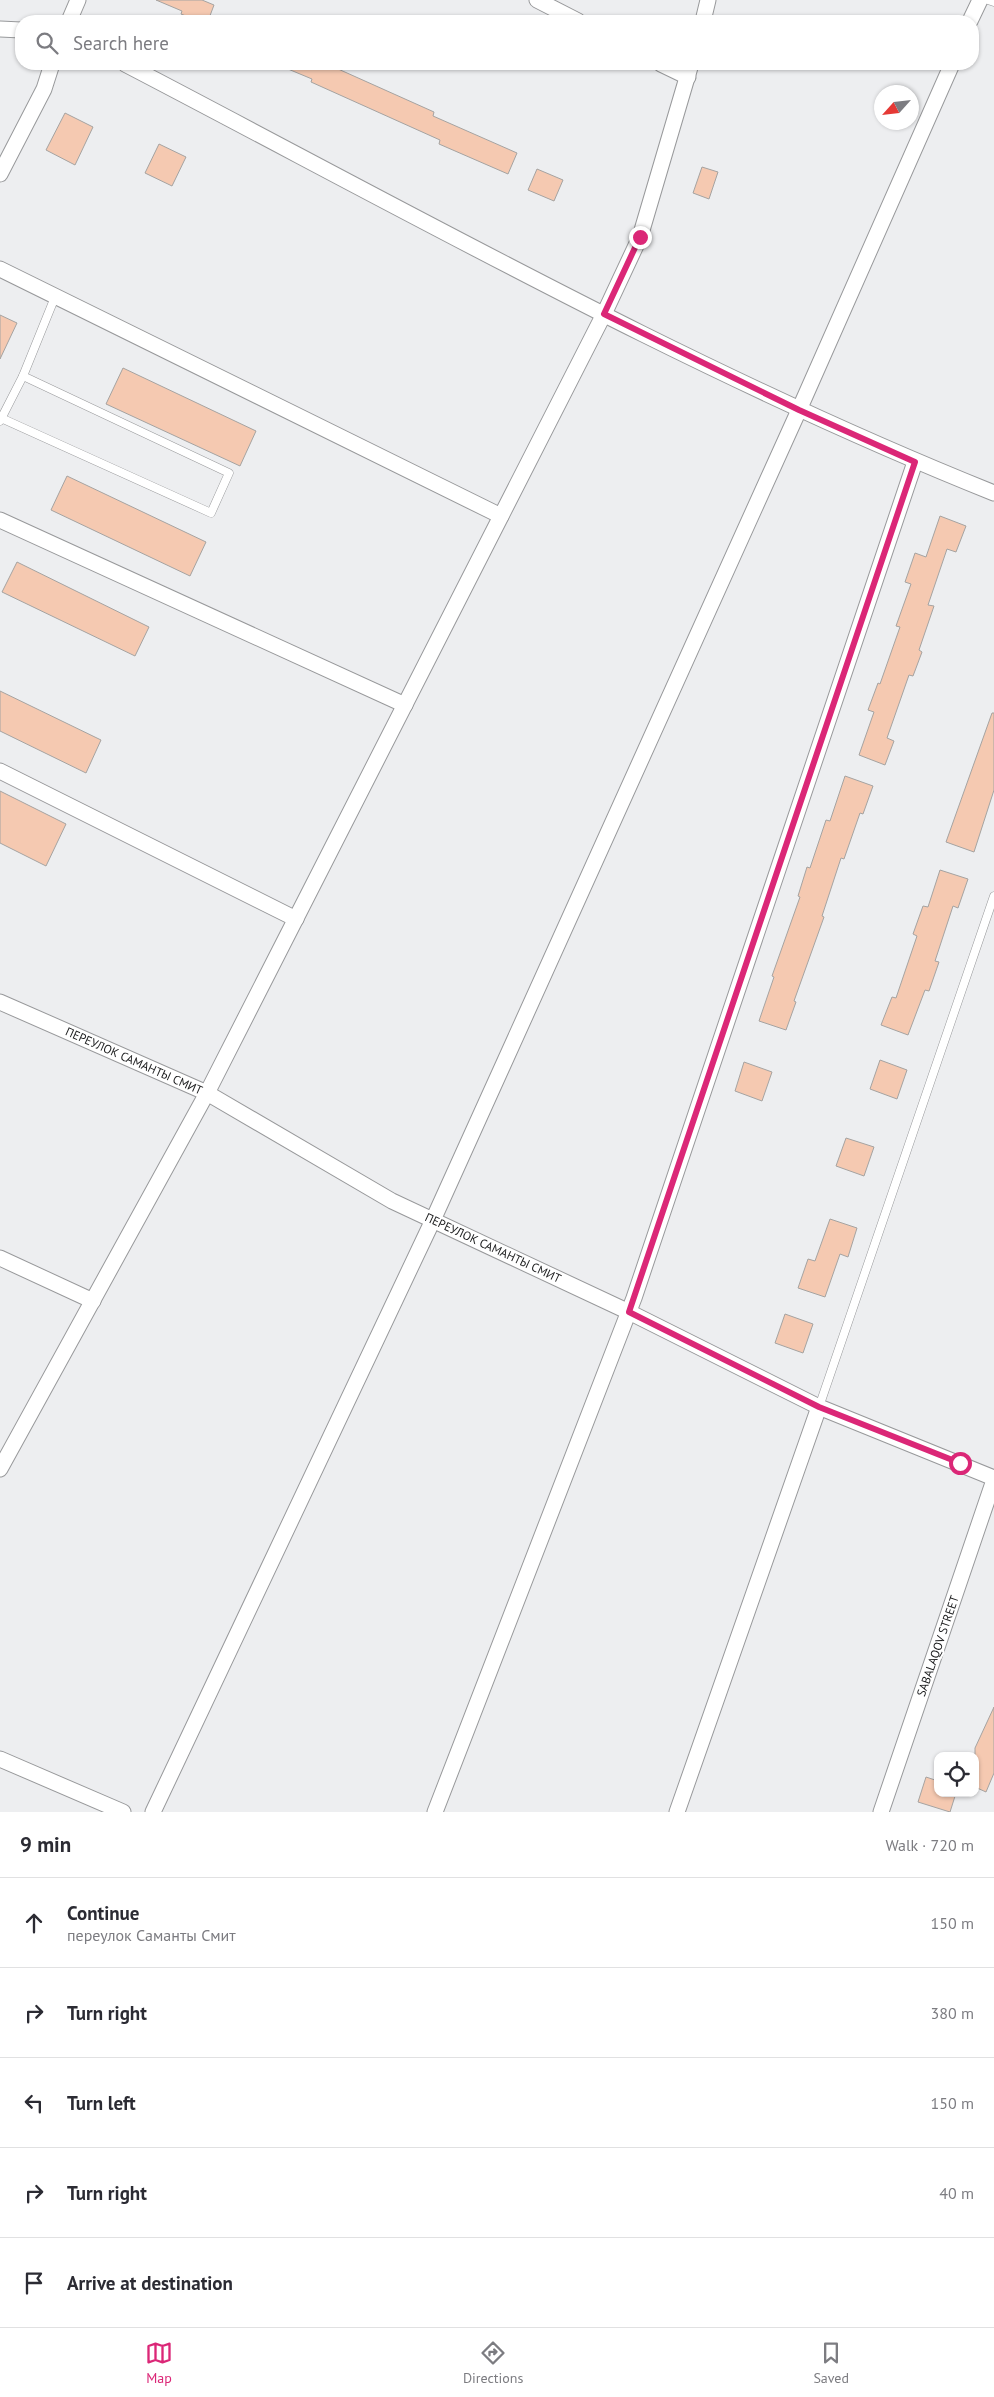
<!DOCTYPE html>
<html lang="en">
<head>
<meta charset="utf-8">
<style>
	body { margin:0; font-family:"PT Sans",sans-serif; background:#f2f2f3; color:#2b2b33 }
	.controls { position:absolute; right:15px; bottom:15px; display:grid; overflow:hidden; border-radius:10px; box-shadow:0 1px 4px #0004 }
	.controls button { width:45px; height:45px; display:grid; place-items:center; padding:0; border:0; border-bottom:1px solid #e1e1e2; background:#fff; color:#2b2b33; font:25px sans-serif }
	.compass { position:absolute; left:874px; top:85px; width:45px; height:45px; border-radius:50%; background:#fff; box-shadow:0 1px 4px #0004; rotate:243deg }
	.stop { position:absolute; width:15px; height:15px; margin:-11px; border:4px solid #db2777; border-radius:50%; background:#fff }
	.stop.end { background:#db2777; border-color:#fff; box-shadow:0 1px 5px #0008 }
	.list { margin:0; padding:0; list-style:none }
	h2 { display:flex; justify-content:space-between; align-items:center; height:65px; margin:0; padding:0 20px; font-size:21px }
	h2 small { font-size:16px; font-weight:400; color:#7c7c81 }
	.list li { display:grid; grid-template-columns:32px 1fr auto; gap:15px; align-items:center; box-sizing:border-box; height:90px; padding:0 20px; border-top:1px solid #e1e1e2 }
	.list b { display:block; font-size:19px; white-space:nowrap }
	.list p { margin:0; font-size:16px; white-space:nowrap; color:#7c7c81 }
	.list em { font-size:16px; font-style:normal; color:#7c7c81 }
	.icon { flex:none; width:28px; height:28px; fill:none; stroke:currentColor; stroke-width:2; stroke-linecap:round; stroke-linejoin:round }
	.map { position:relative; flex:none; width:994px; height:1812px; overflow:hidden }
	.search { position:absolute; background:#fff; box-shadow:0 1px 4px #0004; left:15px; right:15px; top:15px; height:55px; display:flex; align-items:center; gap:12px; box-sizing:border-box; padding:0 18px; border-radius:20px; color:#7c7c81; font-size:19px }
	.sheet { height:515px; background:#fff }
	nav { display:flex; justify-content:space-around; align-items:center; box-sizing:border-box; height:70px; border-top:1px solid #e1e1e2; background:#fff; font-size:14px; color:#7c7c81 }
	nav a { display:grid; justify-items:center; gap:2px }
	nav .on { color:#db2777 }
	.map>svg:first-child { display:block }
</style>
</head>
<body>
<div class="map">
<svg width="994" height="1812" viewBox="0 0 994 1812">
	<rect width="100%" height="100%" fill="#edeef0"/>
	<g fill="#f5c9b1" stroke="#a5a3a1">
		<polygon points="156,0 202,0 214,5 208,21 198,21 181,14 182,11"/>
		<polygon points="276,64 327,64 434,112 433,116 517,153 508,174 439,144 440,140 311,82 312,79"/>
		<polygon points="65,113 93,127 75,165 46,150"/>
		<polygon points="159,144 186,157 172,186 145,173"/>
		<polygon points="702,167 718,172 709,199 693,193"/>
		<polygon points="537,169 563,180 554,201 528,190"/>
		<polygon points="0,315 17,323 0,359"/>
		<polygon points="123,368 256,431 240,466 106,404"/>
		<polygon points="67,476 206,542 190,576 51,510"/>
		<polygon points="940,516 966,526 956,552 947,549 928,605 934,606 919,650 922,652 913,676 909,675 887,738 894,741 885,765 859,755 874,712 868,710 878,683 880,684 900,627 896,626 911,584 905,582 915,553 926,557"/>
		<polygon points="17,562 149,627 135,656 2,592"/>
		<polygon points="0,691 101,740 86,773 0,731"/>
		<polygon points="992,713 994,713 994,790 974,852 946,842"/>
		<polygon points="845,776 873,786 863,814 860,813 844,859 841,858 822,916 824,917 794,1001 796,1002 786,1030 759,1021 774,977 772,976 800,897 798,896 807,867 810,868 826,820 830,821"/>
		<polygon points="0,791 66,824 46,866 0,843"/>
		<polygon points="940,870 968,879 958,908 953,906 935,961 939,962 929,991 925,990 908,1035 881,1025 892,997 896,998 917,936 913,934 923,906 928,907"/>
		<polygon points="880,1060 907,1070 897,1099 870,1089"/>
		<polygon points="744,1062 772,1072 762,1101 735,1091"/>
		<polygon points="846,1138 874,1147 864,1176 836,1166"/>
		<polygon points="830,1219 857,1228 848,1257 840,1254 825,1297 798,1288 808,1259 815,1261"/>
		<polygon points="785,1314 813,1324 803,1353 775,1343"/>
		<polygon points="994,1707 994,1773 986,1792 975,1787 975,1748"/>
		<polygon points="926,1777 938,1781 938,1793 956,1793 950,1812 918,1802"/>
	</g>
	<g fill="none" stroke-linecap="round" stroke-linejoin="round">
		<g stroke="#98999b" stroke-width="9">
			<g id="service">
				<polyline points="988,0 994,2"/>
				<polyline points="1,418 211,513 229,473 23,376"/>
				<polyline points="0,421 23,376 55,297"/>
				<polyline points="819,1407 994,896"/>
			</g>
		</g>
		<g stroke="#98999b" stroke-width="17">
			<g id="minor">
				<polyline points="537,0 578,21"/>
				<polyline points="69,21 78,0"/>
				<polyline points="703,21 708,0"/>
				<polyline points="970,21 980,0"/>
				<polyline points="0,29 21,30"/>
				<path d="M 125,64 C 411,213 694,373 994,493"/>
				<polyline points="661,64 688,77"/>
				<polyline points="0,174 44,89 52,64"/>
				<polyline points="0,269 501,516"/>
				<polyline points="0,520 405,705"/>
				<polyline points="0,771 296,919"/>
				<polyline points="0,1002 207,1093 392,1201 629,1312 819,1407 994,1478"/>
				<polyline points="0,1258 93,1301"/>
				<polyline points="0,1469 207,1093 604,314 640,237 691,64"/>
				<polyline points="0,1759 123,1812"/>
				<polyline points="153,1812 433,1220 799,410 952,64"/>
				<polyline points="435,1812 634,1298 915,462"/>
				<polyline points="677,1812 819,1407"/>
				<polyline points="881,1812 994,1480"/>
			</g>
		</g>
		<use href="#service" stroke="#fff" stroke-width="8"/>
		<use href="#minor" stroke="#fff" stroke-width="15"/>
	</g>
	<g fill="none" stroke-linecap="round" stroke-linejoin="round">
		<polyline stroke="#db2777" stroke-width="6" points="640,237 604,314 799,410 915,462 629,1312 819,1407 960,1463"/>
	</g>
	<g text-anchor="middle" stroke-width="4" stroke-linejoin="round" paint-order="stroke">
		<g font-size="12" fill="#1b1c1d" stroke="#fff">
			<text transform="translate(134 1061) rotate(24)" y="4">ПЕРЕУЛОК САМАНТЫ СМИТ</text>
			<text transform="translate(493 1248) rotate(25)" y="4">ПЕРЕУЛОК САМАНТЫ СМИТ</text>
			<text transform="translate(938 1646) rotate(-71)" y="4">SABALAQOV STREET</text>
		</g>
	</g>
</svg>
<div class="controls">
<button><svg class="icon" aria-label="locate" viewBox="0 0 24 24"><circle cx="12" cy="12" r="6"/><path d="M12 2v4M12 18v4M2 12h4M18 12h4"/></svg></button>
</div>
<svg class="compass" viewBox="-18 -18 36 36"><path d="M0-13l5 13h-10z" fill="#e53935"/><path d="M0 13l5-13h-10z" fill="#7c7c81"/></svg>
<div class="stop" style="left:960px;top:1463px"></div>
<div class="stop end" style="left:640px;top:237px"></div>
<div class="search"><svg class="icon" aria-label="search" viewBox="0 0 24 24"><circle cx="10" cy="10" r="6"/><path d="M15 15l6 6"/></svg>Search here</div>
</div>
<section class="sheet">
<h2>9 min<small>Walk · 720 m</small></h2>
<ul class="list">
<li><svg class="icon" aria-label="ahead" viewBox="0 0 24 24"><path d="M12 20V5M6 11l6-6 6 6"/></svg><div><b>Continue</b><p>переулок Саманты Смит</p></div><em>150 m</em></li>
<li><svg class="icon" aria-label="right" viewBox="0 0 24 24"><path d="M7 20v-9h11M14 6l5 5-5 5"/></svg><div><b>Turn right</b></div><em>380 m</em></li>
<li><svg class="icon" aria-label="left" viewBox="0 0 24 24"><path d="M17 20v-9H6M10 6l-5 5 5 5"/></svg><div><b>Turn left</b></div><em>150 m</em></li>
<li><svg class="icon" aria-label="right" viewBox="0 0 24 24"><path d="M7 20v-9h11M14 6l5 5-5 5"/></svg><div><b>Turn right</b></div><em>40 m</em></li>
<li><svg class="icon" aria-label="arrive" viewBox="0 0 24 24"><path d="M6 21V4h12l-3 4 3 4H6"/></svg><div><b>Arrive at destination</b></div></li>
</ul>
</section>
<nav>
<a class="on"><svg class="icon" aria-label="map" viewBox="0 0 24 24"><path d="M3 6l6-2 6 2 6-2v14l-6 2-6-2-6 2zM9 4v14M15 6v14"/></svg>Map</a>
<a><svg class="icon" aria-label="directions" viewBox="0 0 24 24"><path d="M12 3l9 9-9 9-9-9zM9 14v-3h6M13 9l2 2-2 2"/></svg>Directions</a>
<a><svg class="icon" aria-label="saved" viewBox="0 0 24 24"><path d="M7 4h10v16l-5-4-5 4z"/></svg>Saved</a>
</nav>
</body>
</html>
